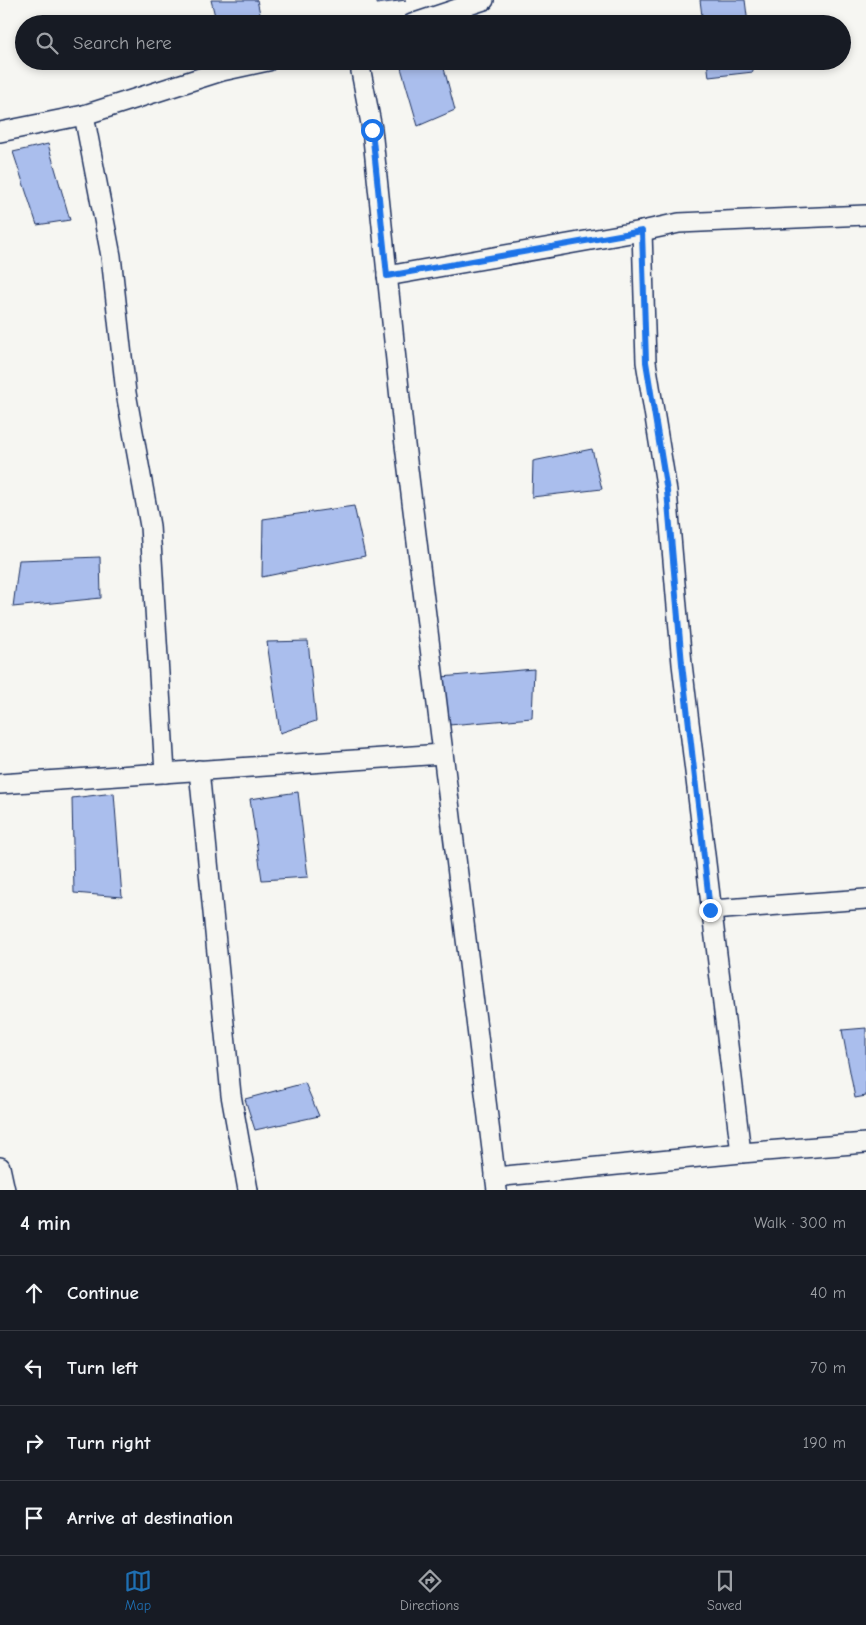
<!DOCTYPE html>
<html lang="en">
<head>
<meta charset="utf-8">
<style>
	body { margin:0; font-family:"Comic Neue",sans-serif; background:#20242c; color:#f1f3f6 }
	.stop { position:absolute; width:15px; height:15px; margin:-11px; border:4px solid #1a73e8; border-radius:50%; background:#fff }
	.stop.end { background:#1a73e8; border-color:#fff; box-shadow:0 1px 5px #0008 }
	.list { margin:0; padding:0; list-style:none }
	h2 { display:flex; justify-content:space-between; align-items:center; height:65px; margin:0; padding:0 20px; font-size:21px }
	h2 small { font-size:16px; font-weight:400; color:#9ea1a6 }
	.list li { display:grid; grid-template-columns:32px 1fr auto; gap:15px; align-items:center; box-sizing:border-box; height:75px; padding:0 20px; border-top:1px solid #363941 }
	.list b { display:block; font-size:19px; white-space:nowrap }
	.list em { font-size:16px; font-style:normal; color:#9ea1a6 }
	.icon { flex:none; width:28px; height:28px; fill:none; stroke:currentColor; stroke-width:2; stroke-linecap:round; stroke-linejoin:round }
	.map { position:relative; flex:none; width:866px; height:1190px; overflow:hidden }
	.search { position:absolute; background:#171b24; box-shadow:0 2px 8px #0003; left:15px; right:15px; top:15px; height:55px; display:flex; align-items:center; gap:12px; box-sizing:border-box; padding:0 18px; border-radius:28px; color:#9ea1a6; font-size:19px }
	.sheet { height:365px; background:#171b24 }
	nav { display:flex; justify-content:space-around; align-items:center; box-sizing:border-box; height:70px; border-top:1px solid #363941; background:#171b24; font-size:14px; color:#9ea1a6 }
	nav a { display:grid; justify-items:center; gap:2px }
	nav .on { color:#1f6fb2 }
	.map>svg:first-child { display:block }
</style>
</head>
<body>
<div class="map">
<svg width="866" height="1190" viewBox="0 0 866 1190">
	<rect width="100%" height="100%" fill="#f6f6f2"/>
	<filter id="ink" filterUnits="userSpaceOnUse"><feTurbulence type="fractalNoise" baseFrequency=".02" numOctaves="2"/><feDisplacementMap in="SourceGraphic" scale="10" xChannelSelector="R" yChannelSelector="G"/><feConvolveMatrix kernelMatrix="1 2 1 2 8 2 1 2 1" color-interpolation-filters="sRGB"/></filter>
	<g filter="url(#ink)">
		<g fill="#aabeed" stroke="#1b2f5e">
			<polygon points="211,0 257,0 262,23 217,24"/>
			<polygon points="377,0 406,0 377,4"/>
			<polygon points="700,0 745,0 748,24 703,24"/>
			<polygon points="399,61 442,61 455,110 418,126"/>
			<polygon points="707,61 752,61 753,72 709,77"/>
			<polygon points="48,144 70,220 37,225 13,152"/>
			<polygon points="592,449 602,489 532,497 533,461"/>
			<polygon points="354,506 365,556 262,577 263,519"/>
			<polygon points="100,557 101,598 13,607 19,560"/>
			<polygon points="308,641 316,721 280,733 267,642"/>
			<polygon points="534,669 532,718 449,725 441,677"/>
			<polygon points="298,792 308,877 262,880 250,799"/>
			<polygon points="114,793 122,897 74,893 72,798"/>
			<polygon points="866,1028 866,1096 855,1098 842,1030"/>
			<polygon points="305,1083 319,1116 255,1130 245,1099"/>
		</g>
		<g fill="none" stroke-linecap="round" stroke-linejoin="round">
			<g stroke="#1b2f5e" stroke-width="22">
				<g id="street">
					<polyline points="412,24 484,0"/>
					<polyline points="359,61 372,129 404,437 497,1190"/>
					<polyline points="84,115 111,256 126,393 150,526 165,773"/>
					<polyline points="0,132 84,115 222,71 268,61"/>
					<polyline points="642,231 646,362 667,491 682,664 741,1153"/>
					<polyline points="387,276 642,231 679,223 866,215"/>
					<polyline points="199,770 231,1095 248,1190"/>
					<polyline points="0,784 442,754"/>
					<polyline points="711,910 866,899"/>
					<polyline points="0,1167 5,1190"/>
					<polyline points="495,1177 741,1153 866,1143"/>
				</g>
			</g>
			<use href="#street" stroke="#f6f6f2" stroke-width="19"/>
		</g>
	</g>
	<g fill="none" stroke-linecap="round" stroke-linejoin="round" filter="url(#ink)">
		<polyline stroke="#1a73e8" stroke-width="6" points="372,130 387,276 642,231 646,362 667,491 682,664 710,910"/>
	</g>
</svg>
<div class="stop" style="left:372px;top:130px"></div>
<div class="stop end" style="left:710px;top:910px"></div>
<div class="search"><svg class="icon" aria-label="search" viewBox="0 0 24 24"><circle cx="10" cy="10" r="6"/><path d="M15 15l6 6"/></svg>Search here</div>
</div>
<section class="sheet">
<h2>4 min<small>Walk · 300 m</small></h2>
<ul class="list">
<li><svg class="icon" aria-label="ahead" viewBox="0 0 24 24"><path d="M12 20V5M6 11l6-6 6 6"/></svg><div><b>Continue</b></div><em>40 m</em></li>
<li><svg class="icon" aria-label="left" viewBox="0 0 24 24"><path d="M17 20v-9H6M10 6l-5 5 5 5"/></svg><div><b>Turn left</b></div><em>70 m</em></li>
<li><svg class="icon" aria-label="right" viewBox="0 0 24 24"><path d="M7 20v-9h11M14 6l5 5-5 5"/></svg><div><b>Turn right</b></div><em>190 m</em></li>
<li><svg class="icon" aria-label="arrive" viewBox="0 0 24 24"><path d="M6 21V4h12l-3 4 3 4H6"/></svg><div><b>Arrive at destination</b></div></li>
</ul>
</section>
<nav>
<a class="on"><svg class="icon" aria-label="map" viewBox="0 0 24 24"><path d="M3 6l6-2 6 2 6-2v14l-6 2-6-2-6 2zM9 4v14M15 6v14"/></svg>Map</a>
<a><svg class="icon" aria-label="directions" viewBox="0 0 24 24"><path d="M12 3l9 9-9 9-9-9zM9 14v-3h6M13 9l2 2-2 2"/></svg>Directions</a>
<a><svg class="icon" aria-label="saved" viewBox="0 0 24 24"><path d="M7 4h10v16l-5-4-5 4z"/></svg>Saved</a>
</nav>
</body>
</html>
